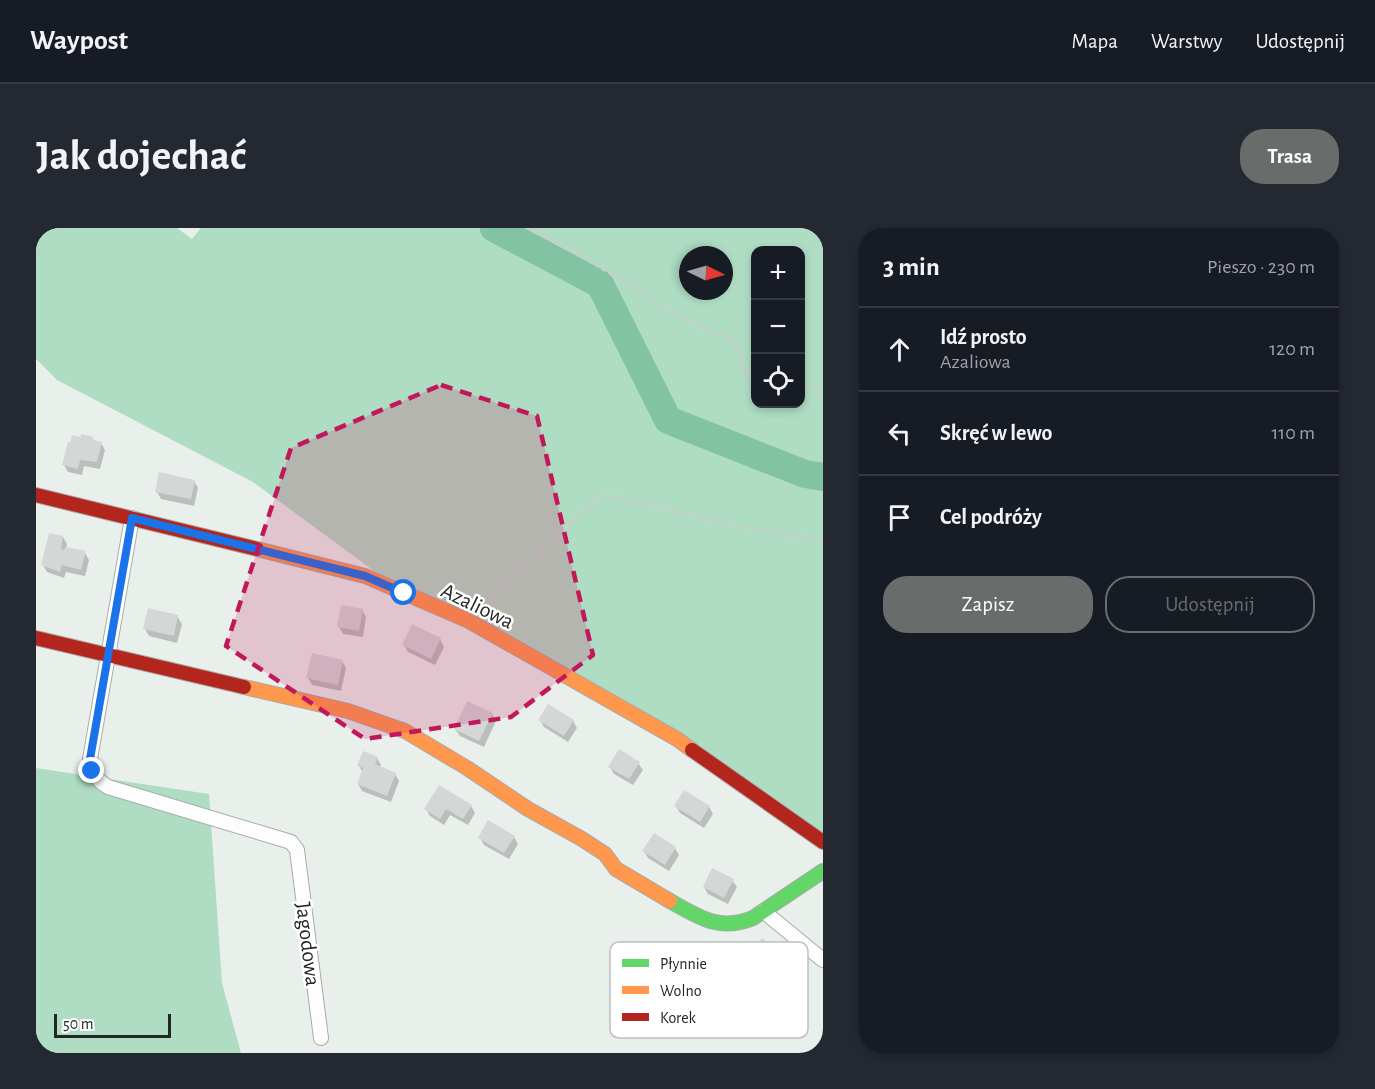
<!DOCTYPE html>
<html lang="pl">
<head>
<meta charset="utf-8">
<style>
	body { margin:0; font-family:"Alegreya Sans",sans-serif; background:#242831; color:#f1f3f6 }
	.controls { position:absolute; right:18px; top:18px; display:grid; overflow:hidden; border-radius:12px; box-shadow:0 3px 9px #0003 }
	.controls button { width:54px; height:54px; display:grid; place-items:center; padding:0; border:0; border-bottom:2px solid #363941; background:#171b24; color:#f1f3f6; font:30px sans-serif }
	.compass { position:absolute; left:643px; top:18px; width:54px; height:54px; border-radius:50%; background:#171b24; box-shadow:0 3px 9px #0003; rotate:95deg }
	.scale { position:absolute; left:18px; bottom:15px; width:117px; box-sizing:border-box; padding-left:6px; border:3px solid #222624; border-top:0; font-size:16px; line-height:21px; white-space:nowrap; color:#222624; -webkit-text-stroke:4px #fff; paint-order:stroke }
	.stop { position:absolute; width:18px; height:18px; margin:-14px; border:4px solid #1a73e8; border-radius:50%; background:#fff }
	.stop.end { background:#1a73e8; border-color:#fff; box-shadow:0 2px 6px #0008 }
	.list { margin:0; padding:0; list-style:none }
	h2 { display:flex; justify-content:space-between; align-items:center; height:78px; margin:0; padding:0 24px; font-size:26px }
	h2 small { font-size:20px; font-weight:400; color:#9ea1a6 }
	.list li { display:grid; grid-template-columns:39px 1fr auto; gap:18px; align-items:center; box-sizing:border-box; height:84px; padding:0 24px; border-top:2px solid #363941 }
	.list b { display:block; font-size:22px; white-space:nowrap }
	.list p { margin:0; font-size:20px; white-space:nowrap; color:#9ea1a6 }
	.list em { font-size:20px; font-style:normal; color:#9ea1a6 }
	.actions { display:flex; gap:12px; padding:18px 24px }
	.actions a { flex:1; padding:14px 0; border:2px solid #686c6a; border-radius:24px; text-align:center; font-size:21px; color:#686c6a }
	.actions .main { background:#686c6a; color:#fff }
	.icon { flex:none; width:33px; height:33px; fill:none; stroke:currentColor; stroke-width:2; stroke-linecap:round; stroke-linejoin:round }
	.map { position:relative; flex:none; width:787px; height:825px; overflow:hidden; border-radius:24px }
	header { display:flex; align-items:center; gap:36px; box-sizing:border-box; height:84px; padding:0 30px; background:#171b24; border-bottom:2px solid #363941 }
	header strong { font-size:28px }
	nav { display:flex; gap:33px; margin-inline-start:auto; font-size:21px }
	.intro { display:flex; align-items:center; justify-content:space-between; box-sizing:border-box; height:144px; padding:0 36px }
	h1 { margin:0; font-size:42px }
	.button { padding:15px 27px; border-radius:24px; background:#686c6a; color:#fff; font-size:21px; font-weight:700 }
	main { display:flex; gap:36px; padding:0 36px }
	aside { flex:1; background:#171b24; border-radius:24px; box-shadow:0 3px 9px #0003 }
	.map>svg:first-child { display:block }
</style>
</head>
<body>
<header>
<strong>Waypost</strong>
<nav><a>Mapa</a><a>Warstwy</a><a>Udostępnij</a></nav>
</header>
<div class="intro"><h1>Jak dojechać</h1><a class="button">Trasa</a></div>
<main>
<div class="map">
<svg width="787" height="825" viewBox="0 0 787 825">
	<rect width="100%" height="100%" fill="#e9efeb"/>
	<g fill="#afddc4" fill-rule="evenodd">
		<path d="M 0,0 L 141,0 L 156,11 L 165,0 L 787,0 L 787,613 L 646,515 L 368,365 L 217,254 L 21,152 L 0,131 ZM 720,22 L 764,22 L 764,176 L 720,176 ZM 652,27 L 688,27 L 688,63 L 652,63 Z"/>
		<polygon points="0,540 173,566 186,755 205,825 0,825"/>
	</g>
	<g fill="#0003">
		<polygon points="65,215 69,222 64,241 48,238 46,247 32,244 28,237"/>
		<polygon points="158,253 162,260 158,278 125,271 121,264"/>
		<polygon points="27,309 31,316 30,320 49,325 53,332 49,348 30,344 28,350 11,344 7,337"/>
		<polygon points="326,382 330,389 327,409 307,406 303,399"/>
		<polygon points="141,388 146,396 141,415 113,408 109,401"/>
		<polygon points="404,411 408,419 399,437 372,424 368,417"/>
		<polygon points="306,433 310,440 305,463 276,457 272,450"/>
		<polygon points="456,486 460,493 448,519 424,508 419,501"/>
		<polygon points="504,492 537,493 541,500 532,514 508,499"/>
		<polygon points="341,530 345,537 344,540 359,546 363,553 355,574 326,563 322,556 327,545 323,538"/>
		<polygon points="602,535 607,542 597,557 578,546 574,539"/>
		<polygon points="435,578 439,585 432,597 414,587 408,597 394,588 390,581"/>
		<polygon points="640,578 673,579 677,586 668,600 644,585"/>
		<polygon points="478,609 482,616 473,631 448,617 444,610"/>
		<polygon points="639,620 643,627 633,643 612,630 608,623"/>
		<polygon points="696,652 701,659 692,676 672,666 668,659"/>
	</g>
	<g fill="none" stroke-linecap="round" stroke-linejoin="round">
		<polyline stroke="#81c3a2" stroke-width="28" points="458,0 564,56 632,192 769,246 787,249"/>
	</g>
	<g fill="#d5d6d6">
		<polygon points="45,206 58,209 57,212 66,214 61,234 44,232 42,241 26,237 32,214 34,214 36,207 45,209"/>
		<polygon points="123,244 159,252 155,271 119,264"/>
		<polygon points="13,305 27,308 25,321 28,322 29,319 50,323 45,342 26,337 24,344 5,337"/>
		<polygon points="305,377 327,381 323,403 301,399"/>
		<polygon points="112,380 142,387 138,408 107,401"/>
		<polygon points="376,396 405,410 395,431 366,417"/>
		<polygon points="276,425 307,432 302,457 270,450"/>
		<polygon points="431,473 457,485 443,513 418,501"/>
		<polygon points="512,476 538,492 528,508 502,492"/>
		<polygon points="583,521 604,534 593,551 572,539"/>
		<polygon points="327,523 342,529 339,536 360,545 351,568 321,556 327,540 321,538"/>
		<polygon points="403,557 436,577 427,591 410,581 404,591 388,581"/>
		<polygon points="648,562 674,578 664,594 638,578"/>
		<polygon points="452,592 479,608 468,625 442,610"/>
		<polygon points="618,605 640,619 629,637 606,623"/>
		<polygon points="676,640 698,651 688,670 667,659"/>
		<polygon points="726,710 751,729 738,745 714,725"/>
	</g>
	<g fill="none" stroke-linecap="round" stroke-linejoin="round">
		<g stroke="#a8aca9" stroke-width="16">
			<g id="street">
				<path d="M 96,290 L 54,531 C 57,544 60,552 72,559 L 255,614 L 261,622 L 285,810"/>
				<polyline points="727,683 787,732"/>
			</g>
		</g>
		<g stroke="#a8aca9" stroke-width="16">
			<path id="fast" d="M 634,673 C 663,689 683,704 717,690 L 787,643"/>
		</g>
		<g stroke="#a8aca9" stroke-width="16">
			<g id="slow">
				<polyline points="221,321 329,348 433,393 641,511 656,522"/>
				<polyline points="208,459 312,483 369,503 431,540 492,581 546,611 569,626 580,641 634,673"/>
			</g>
		</g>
		<g stroke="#a8aca9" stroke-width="16">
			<g id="jam">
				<polyline points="0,267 221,321"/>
				<polyline points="0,410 208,459"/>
				<polyline points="656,522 787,614"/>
			</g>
		</g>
		<g stroke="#cacdcb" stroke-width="3" stroke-dasharray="4.5 3" stroke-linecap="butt">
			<polyline points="494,0 560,37 654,95 696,111 712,148 720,150"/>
			<polyline points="764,157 787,163"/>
			<polyline points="445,382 566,266 709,300 787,313"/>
		</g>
		<use href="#street" stroke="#fcfdfc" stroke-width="14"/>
		<use href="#fast" stroke="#63d668" stroke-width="14"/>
		<use href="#slow" stroke="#ff974d" stroke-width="14"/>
		<use href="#jam" stroke="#b3261e" stroke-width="14"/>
	</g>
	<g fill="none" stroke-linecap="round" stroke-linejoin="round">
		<polyline stroke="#1a73e8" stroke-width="8" points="56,543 54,531 96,290 329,348 368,365"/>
	</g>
	<path fill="#c2185b" fill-opacity="0.2" stroke="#c2185b" stroke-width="4.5" stroke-dasharray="12 8" stroke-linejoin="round" d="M 405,157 L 501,188 L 557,427 L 475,489 L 329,511 L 190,418 L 255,220 Z"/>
	<g text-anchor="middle" stroke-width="5" stroke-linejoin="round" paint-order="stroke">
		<g font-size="22" fill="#222624" stroke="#fff">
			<text transform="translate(442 377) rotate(26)" y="8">Azaliowa</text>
			<text transform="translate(273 716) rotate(83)" y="8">Jagodowa</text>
		</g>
	</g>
	<rect x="574" y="714" width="198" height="96" rx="9" fill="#fff" stroke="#bdbebd" stroke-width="1.5"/>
	<rect x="586" y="731" width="27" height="8" fill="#63d668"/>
	<rect x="586" y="758" width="27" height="8" fill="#ff974d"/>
	<rect x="586" y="785" width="27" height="8" fill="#b3261e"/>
	<g font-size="16" fill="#222624">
		<text x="624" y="741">Płynnie</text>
		<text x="624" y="768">Wolno</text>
		<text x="624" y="795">Korek</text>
	</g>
</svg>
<div class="controls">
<button>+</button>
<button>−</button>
<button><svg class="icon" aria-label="locate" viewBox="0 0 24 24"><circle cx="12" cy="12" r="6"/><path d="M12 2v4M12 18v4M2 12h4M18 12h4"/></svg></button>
</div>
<svg class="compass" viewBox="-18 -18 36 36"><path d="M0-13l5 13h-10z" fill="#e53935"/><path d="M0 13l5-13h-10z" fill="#9ea1a6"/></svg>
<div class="scale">50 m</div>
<div class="stop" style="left:368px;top:365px"></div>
<div class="stop end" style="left:56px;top:543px"></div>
</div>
<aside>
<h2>3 min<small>Pieszo · 230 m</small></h2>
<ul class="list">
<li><svg class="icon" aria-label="ahead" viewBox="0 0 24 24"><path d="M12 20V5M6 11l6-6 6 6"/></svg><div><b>Idź prosto</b><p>Azaliowa</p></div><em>120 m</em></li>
<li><svg class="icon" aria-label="left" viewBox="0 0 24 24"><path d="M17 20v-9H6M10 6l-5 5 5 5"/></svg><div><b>Skręć w lewo</b></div><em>110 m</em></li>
<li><svg class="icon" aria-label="arrive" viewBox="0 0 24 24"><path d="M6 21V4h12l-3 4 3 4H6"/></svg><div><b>Cel podróży</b></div></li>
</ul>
<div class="actions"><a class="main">Zapisz</a><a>Udostępnij</a></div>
</aside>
</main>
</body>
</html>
